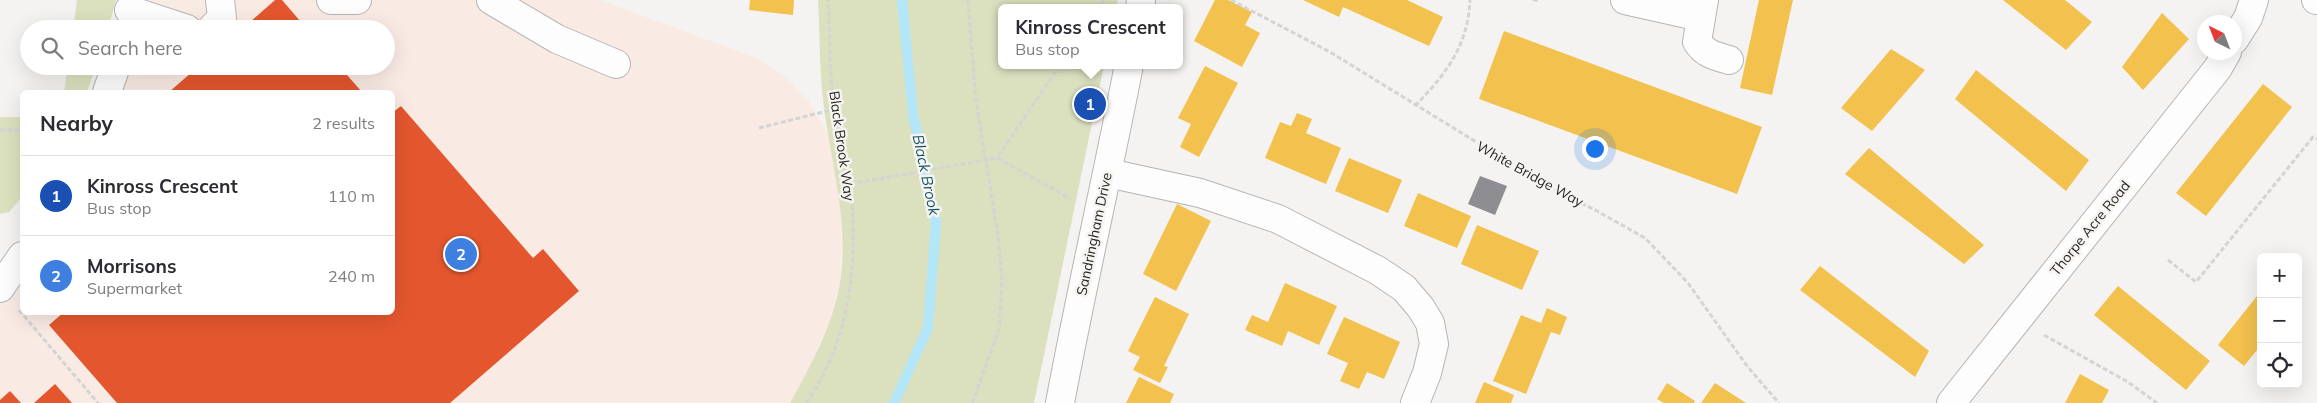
<!DOCTYPE html>
<html lang="en">
<head>
<meta charset="utf-8">
<style>
	body { margin:0; font-family:Mulish,sans-serif; background:#f2f2f3; color:#2b2b33 }
	.controls { position:absolute; right:15px; bottom:15px; display:grid; overflow:hidden; border-radius:8px; box-shadow:0 5px 20px #0002 }
	.controls button { width:45px; height:45px; display:grid; place-items:center; padding:0; border:0; border-bottom:1px solid #e1e1e2; background:#fff; color:#2b2b33; font:25px sans-serif }
	.compass { position:absolute; left:2197px; top:15px; width:45px; height:45px; border-radius:50%; background:#fff; box-shadow:0 5px 20px #0002; rotate:318deg }
	.you { position:absolute; left:1594px; top:148px; width:18px; height:18px; margin:-12px; border:4px solid #fff; border-radius:50%; background:#1a73e8; box-shadow:0 0 0 8px #1a73e833 }
	.badge { display:grid; place-items:center; width:32px; height:32px; border-radius:50%; background:#d93025; color:#fff; font-size:16px; font-weight:700 }
	.pin { position:absolute; translate:-50% -50%; border:2px solid #fff; box-shadow:0 1px 5px #0006 }
	.popup { position:absolute; left:998px; top:4px; width:185px; height:65px; box-sizing:border-box; display:grid; place-content:center; border-radius:8px; background:#fff; filter:drop-shadow(0 1px 4px #0005); font-size:16px; white-space:nowrap; color:#7c7c81 }
	.popup b { font-size:19px; color:#2b2b33 }
	.popup::after { content:''; position:absolute; left:50%; top:100%; margin-left:-10px; border:10px solid transparent; border-top-color:#fff }
	.list { margin:0; padding:0; list-style:none }
	h2 { display:flex; justify-content:space-between; align-items:center; height:65px; margin:0; padding:0 20px; font-size:21px }
	h2 small { font-size:16px; font-weight:400; color:#7c7c81 }
	.list li { display:grid; grid-template-columns:32px 1fr auto; gap:15px; align-items:center; box-sizing:border-box; height:80px; padding:0 20px; border-top:1px solid #e1e1e2 }
	.list b { display:block; font-size:19px; white-space:nowrap }
	.list p { margin:0; font-size:16px; white-space:nowrap; color:#7c7c81 }
	.list em { font-size:16px; font-style:normal; color:#7c7c81 }
	.icon { flex:none; width:28px; height:28px; fill:none; stroke:currentColor; stroke-width:2; stroke-linecap:round; stroke-linejoin:round }
	.map { position:relative; flex:none; width:2317px; height:403px; overflow:hidden }
	.search { position:absolute; background:#fff; box-shadow:0 5px 20px #0002; left:20px; top:20px; width:375px; height:55px; display:flex; align-items:center; gap:12px; box-sizing:border-box; padding:0 18px; border-radius:28px; color:#7c7c81; font-size:19px }
	.panel { position:absolute; background:#fff; box-shadow:0 5px 20px #0002; left:20px; top:90px; width:375px; height:225px; border-radius:8px }
	.map>svg:first-child { display:block }
</style>
</head>
<body>
<div class="map">
<svg width="2317" height="403" viewBox="0 0 2317 403">
	<rect width="100%" height="100%" fill="#f5f3f1"/>
	<polygon fill="#f9ebe4" points="132,0 600,0 757,58 788,79 808,100 829,136 839,190 842,242 839,287 829,326 810,367 790,403 0,403 0,288 22,256 22,312 392,312 392,92 107,92 116,66 386,66 386,29 125,29"/>
	<g fill="#dbe1bf">
		<polygon points="77,0 116,0 108,29 73,29"/>
		<path d="M 818,0 L 1118,0 L 1116,8 L 1001,8 L 1001,65 L 1104,65 L 1034,403 L 790,403 C 810,367 831,329 839,288 C 851,224 830,162 823,99 C 819,66 820,33 818,0 Z"/>
		<polygon points="68,66 96,66 87,92 64,92"/>
		<polygon points="0,117 22,117 22,197 9,212 0,214"/>
	</g>
	<g fill="#f2c14e">
		<polygon points="750,0 794,0 793,15 749,10"/>
		<polygon points="1215,0 1228,0 1252,12 1245,25 1260,33 1242,67 1194,41"/>
		<polygon points="1303,0 1407,0 1443,17 1429,46 1343,7 1339,17"/>
		<polygon points="1759,0 1793,0 1772,95 1740,88"/>
		<polygon points="2003,0 2065,0 2092,22 2066,50"/>
		<polygon points="2162,13 2189,39 2143,90 2122,67"/>
		<polygon points="1504,31 1762,127 1737,194 1479,99"/>
		<polygon points="1891,49 1925,70 1872,131 1841,108"/>
		<polygon points="1205,66 1238,83 1199,157 1180,147 1191,124 1178,118"/>
		<polygon points="1976,70 2089,160 2066,191 1955,99"/>
		<polygon points="2263,84 2292,107 2206,216 2176,193"/>
		<polygon points="1297,113 1312,119 1306,133 1341,148 1326,184 1265,158 1280,122 1291,126"/>
		<polygon points="1869,148 1984,245 1964,264 1845,174"/>
		<polygon points="1349,158 1402,180 1388,213 1335,191"/>
		<polygon points="1418,193 1471,216 1457,248 1404,226"/>
		<polygon points="1177,204 1211,221 1176,291 1143,274"/>
		<polygon points="1477,225 1539,251 1522,290 1461,264"/>
		<polygon points="1820,266 1929,351 1915,377 1800,290"/>
		<polygon points="1285,283 1337,306 1319,345 1288,331 1282,346 1245,330 1252,315 1268,322"/>
		<polygon points="2118,286 2210,361 2186,390 2094,315"/>
		<polygon points="2261,291 2261,345 2244,366 2218,345"/>
		<polygon points="1155,297 1189,314 1164,366 1168,367 1160,383 1133,370 1140,357 1128,351"/>
		<polygon points="1547,308 1567,317 1560,335 1551,332 1526,394 1493,381 1521,315 1541,323"/>
		<polygon points="1344,317 1400,342 1384,379 1367,372 1359,389 1340,381 1348,363 1327,354"/>
		<polygon points="2080,374 2109,390 2102,403 2065,403"/>
		<polygon points="1139,377 1174,394 1170,403 1126,403"/>
		<polygon points="1484,382 1514,395 1511,403 1475,403"/>
		<polygon points="1667,383 1695,401 1694,403 1664,403 1657,399"/>
		<polygon points="1715,383 1746,403 1701,403"/>
	</g>
	<g fill="#e4572e">
		<polygon points="275,0 282,0 307,29 242,29"/>
		<polygon points="199,66 339,66 362,92 169,92"/>
		<polygon points="401,106 533,258 543,249 579,291 450,403 117,403 49,325 64,312 392,312 392,113"/>
		<polygon points="55,384 72,403 34,403"/>
		<polygon points="10,391 21,403 0,403 0,400"/>
	</g>
	<polygon fill="#8d8d92" points="1480,176 1507,186 1495,215 1468,204"/>
	<g fill="none" stroke-linecap="round" stroke-linejoin="round">
		<polyline stroke="#b2e6f8" stroke-width="10" points="894,403 928,328 936,223 913,114 902,0"/>
		<g stroke="#b6b5b4" stroke-width="30">
			<g id="minor">
				<polyline points="331,0 357,0"/>
				<polyline points="491,0 557,39 616,64"/>
				<polyline points="1625,0 1701,17"/>
				<path d="M 1704,0 L 1697,42 C 1705,54 1715,56 1729,60"/>
				<polyline points="2316,0 2317,0"/>
				<polyline points="1140,8 1141,0"/>
				<polyline points="129,10 187,29"/>
				<polyline points="211,29 222,18 220,0"/>
				<polyline points="2234,40 2248,18 2254,0"/>
				<polyline points="107,92 116,66"/>
				<polyline points="1108,173 1200,193 1278,219 1377,270 1404,288 1421,308 1430,323 1434,344 1427,373 1415,403"/>
				<polyline points="0,288 22,256"/>
				<path d="M 1060,403 C 1081,290 1107,178 1129,65"/>
				<polyline points="1951,403 2218,68 2227,52"/>
			</g>
		</g>
		<g stroke="#d4d4d3" stroke-width="3" stroke-dasharray="5 2.5" stroke-linecap="butt">
			<polyline points="968,0 976,101 998,235 1002,280 999,330 972,403"/>
			<polyline points="1231,0 1330,52 1551,188 1597,211 1645,238 1688,283 1747,366 1779,403"/>
			<polyline points="1533,0 1539,0"/>
			<polyline points="1098,8 1104,0"/>
			<polyline points="1060,65 997,158 1071,199"/>
			<path d="M 1415,106 C 1446,74 1468,46 1470,0"/>
			<polyline points="759,128 835,109"/>
			<polyline points="0,130 22,130"/>
			<polyline points="850,184 997,158"/>
			<polyline points="2168,260 2196,282 2313,137 2317,139"/>
			<polyline points="19,310 98,403"/>
			<polyline points="2044,335 2128,382 2157,403"/>
			<path d="M 806,403 C 851,340 859,259 850,185 C 847,159 839,135 835,110 C 829,74 830,36 828,0"/>
		</g>
		<use href="#minor" stroke="#fefdfd" stroke-width="28"/>
	</g>
	<g text-anchor="middle" stroke-width="5" stroke-linejoin="round" paint-order="stroke">
		<g font-size="14" fill="#282726" stroke="#f6f4f0">
			<text transform="translate(842 146) rotate(82)" y="5">Black Brook Way</text>
			<text transform="translate(1530 174) rotate(29)" y="5">White Bridge Way</text>
			<text transform="translate(2090 228) rotate(-51)" y="5">Thorpe Acre Road</text>
			<text transform="translate(1094 234) rotate(-78)" y="5">Sandringham Drive</text>
		</g>
		<g font-size="15" font-style="italic" fill="#145466" stroke="#f6f4f0">
			<text transform="translate(926 175) rotate(78)" y="5">Black Brook</text>
		</g>
	</g>
</svg>
<div class="controls">
<button>+</button>
<button>−</button>
<button><svg class="icon" aria-label="locate" viewBox="0 0 24 24"><circle cx="12" cy="12" r="6"/><path d="M12 2v4M12 18v4M2 12h4M18 12h4"/></svg></button>
</div>
<svg class="compass" viewBox="-18 -18 36 36"><path d="M0-13l5 13h-10z" fill="#e53935"/><path d="M0 13l5-13h-10z" fill="#7c7c81"/></svg>
<div class="you"></div>
<div class="pin badge" style="left:1090px;top:104px;background:#1a4fb4">1</div>
<div class="popup"><b>Kinross Crescent</b>Bus stop</div>
<div class="pin badge" style="left:461px;top:254px;background:#3f7fe0">2</div>
<div class="search"><svg class="icon" aria-label="search" viewBox="0 0 24 24"><circle cx="10" cy="10" r="6"/><path d="M15 15l6 6"/></svg>Search here</div>
<section class="panel">
<h2>Nearby<small>2 results</small></h2>
<ul class="list">
<li><span class="badge" style="background:#1a4fb4">1</span><div><b>Kinross Crescent</b><p>Bus stop</p></div><em>110 m</em></li>
<li><span class="badge" style="background:#3f7fe0">2</span><div><b>Morrisons</b><p>Supermarket</p></div><em>240 m</em></li>
</ul>
</section>
</div>
</body>
</html>
